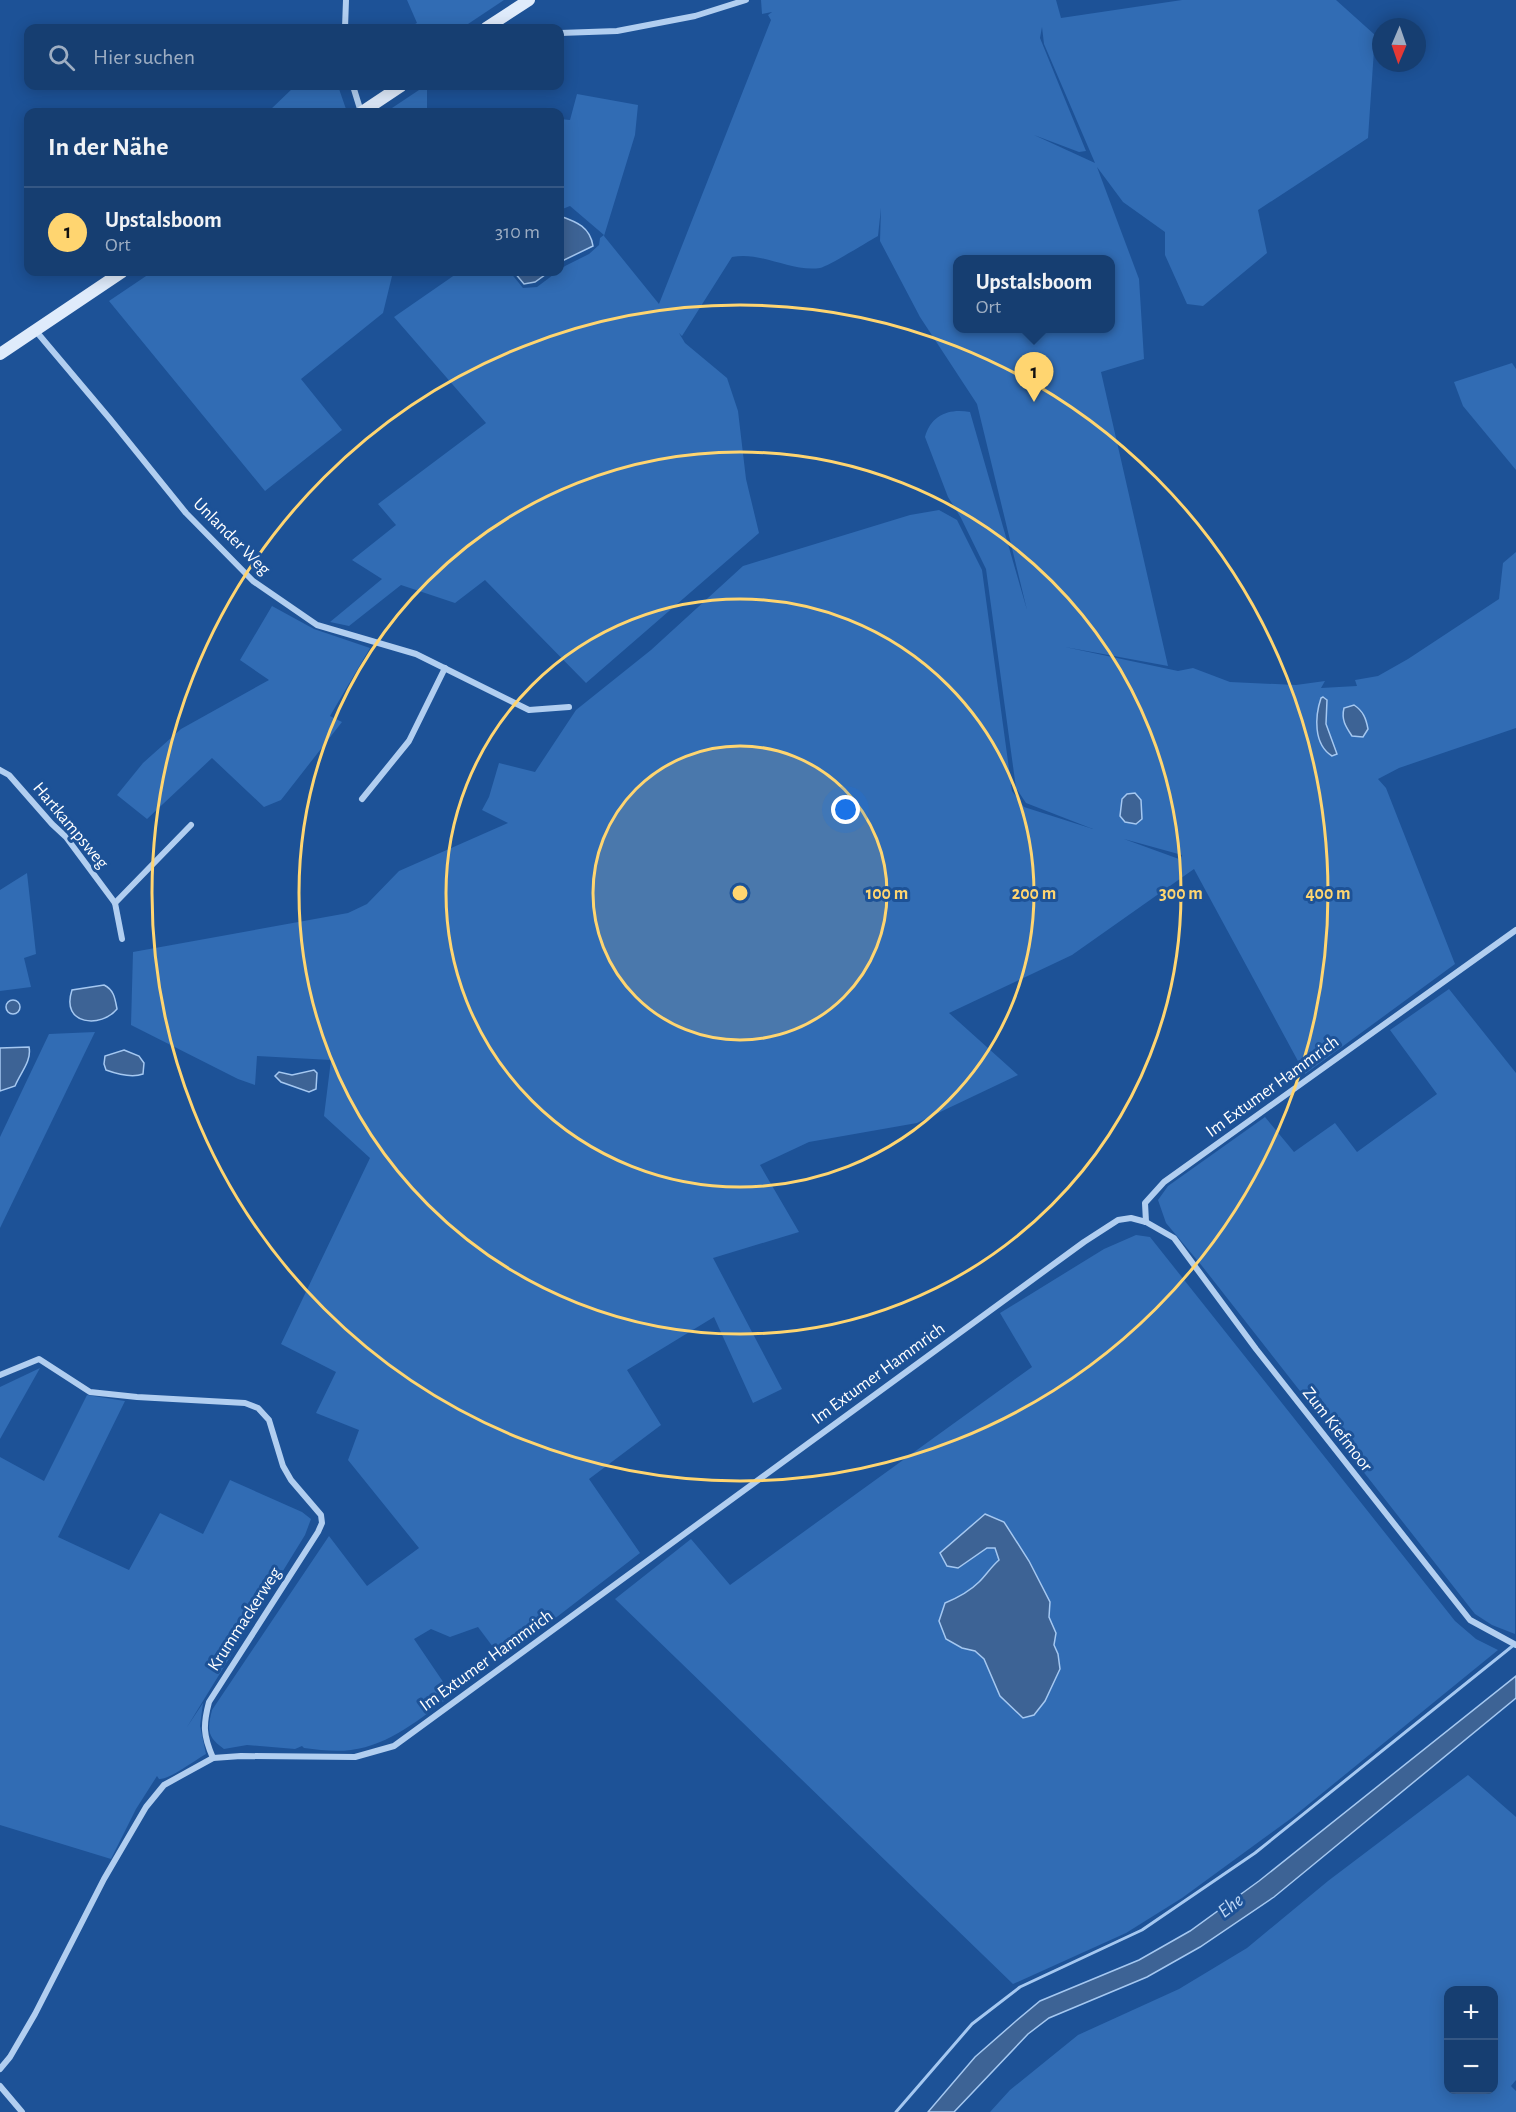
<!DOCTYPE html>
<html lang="de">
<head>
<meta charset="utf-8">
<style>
	body { margin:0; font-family:"Alegreya Sans",sans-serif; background:#234979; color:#f1f3f6 }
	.controls { position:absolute; right:18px; bottom:18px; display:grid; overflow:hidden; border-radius:12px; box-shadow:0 3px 15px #0003 }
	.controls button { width:54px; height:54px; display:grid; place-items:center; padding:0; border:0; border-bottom:2px solid #355784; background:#163e71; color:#f1f3f6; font:30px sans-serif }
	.compass { position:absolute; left:1372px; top:18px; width:54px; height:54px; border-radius:50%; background:#163e71; box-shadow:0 3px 15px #0003; rotate:182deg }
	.you { position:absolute; left:846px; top:810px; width:21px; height:21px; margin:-15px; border:4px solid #fff; border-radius:50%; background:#1a73e8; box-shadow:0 0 0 9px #1a73e833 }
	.badge { display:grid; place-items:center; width:39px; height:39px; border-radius:50%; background:#ffd570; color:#111; font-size:20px; font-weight:700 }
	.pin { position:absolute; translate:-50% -50px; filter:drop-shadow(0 2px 3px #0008) }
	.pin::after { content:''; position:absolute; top:32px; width:21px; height:18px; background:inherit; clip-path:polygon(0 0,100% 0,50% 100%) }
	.popup { position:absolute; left:953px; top:255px; width:162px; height:78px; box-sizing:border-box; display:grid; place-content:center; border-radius:12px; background:#163e71; filter:drop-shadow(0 2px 4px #0005); font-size:20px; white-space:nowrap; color:#9eaec3 }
	.popup b { font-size:22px; color:#f1f3f6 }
	.popup::after { content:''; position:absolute; left:50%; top:100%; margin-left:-12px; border:12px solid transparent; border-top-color:#163e71 }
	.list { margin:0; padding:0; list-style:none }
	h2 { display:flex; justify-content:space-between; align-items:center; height:78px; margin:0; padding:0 24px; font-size:26px }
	h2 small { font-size:20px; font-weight:400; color:#9eaec3 }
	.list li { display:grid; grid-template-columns:39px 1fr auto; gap:18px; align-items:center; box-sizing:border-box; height:90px; padding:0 24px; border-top:2px solid #355784 }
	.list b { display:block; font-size:22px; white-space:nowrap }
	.list p { margin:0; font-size:20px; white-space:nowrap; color:#9eaec3 }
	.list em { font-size:20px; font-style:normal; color:#9eaec3 }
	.icon { flex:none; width:33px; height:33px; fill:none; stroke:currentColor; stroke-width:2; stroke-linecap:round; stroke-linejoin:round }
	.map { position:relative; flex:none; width:1516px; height:2112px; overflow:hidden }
	.search { position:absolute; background:#163e71; box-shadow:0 3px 15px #0003; left:24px; top:24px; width:540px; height:66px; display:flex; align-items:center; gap:15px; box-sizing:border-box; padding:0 21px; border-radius:12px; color:#9eaec3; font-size:22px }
	.panel { position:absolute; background:#163e71; box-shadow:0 3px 15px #0003; left:24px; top:108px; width:540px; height:168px; border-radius:12px }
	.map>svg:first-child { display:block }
</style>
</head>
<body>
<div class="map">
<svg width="1516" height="2112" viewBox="0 0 1516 2112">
	<rect width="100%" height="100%" fill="#1d5297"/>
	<g fill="#316cb4" fill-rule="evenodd">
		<polygon points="407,0 504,0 462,28 407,28 417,23"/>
		<path d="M 761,0 L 1056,0 L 1061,18 L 1182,0 L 1336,0 L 1375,35 L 1368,138 L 1258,210 L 1267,253 L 1203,306 L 1187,304 L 1165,255 L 1165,232 L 1123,202 L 1097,167 L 1139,279 L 1144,359 L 1101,372 L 1168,666 L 1065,647 L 1178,671 L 1193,668 L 1230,682 L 1296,685 L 1325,681 L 1321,688 L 1357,686 L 1355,680 L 1378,676 L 1408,659 L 1499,599 L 1503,563 L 1516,552 L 1516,728 L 1399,768 L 1378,779 L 1386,788 L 1455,964 L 1305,1074 L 1194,869 L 1072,955 L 949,1013 L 1018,1075 L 917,1123 L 809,1142 L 760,1165 L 799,1232 L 713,1258 L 782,1389 L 753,1403 L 714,1317 L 627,1370 L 661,1425 L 589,1479 L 640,1553 L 502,1659 L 478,1627 L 450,1637 L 431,1629 L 414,1639 L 452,1695 C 421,1718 390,1745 351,1750 C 335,1752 320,1750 304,1748 L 302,1746 L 295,1749 L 247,1745 L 224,1749 C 207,1737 207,1730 212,1710 L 329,1536 L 367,1586 L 419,1548 L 348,1460 L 359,1430 L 316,1413 L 336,1372 L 281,1344 L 370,1158 L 324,1116 L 331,1060 L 257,1056 L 255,1085 L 238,1079 L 131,1025 L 133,952 L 348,913 L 367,904 L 399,871 L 508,823 L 482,810 L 489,797 L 499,763 L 535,772 L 576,710 L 651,650 L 743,566 L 910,515 L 939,510 L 957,520 L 982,570 L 1012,791 L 1024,807 L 1093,829 L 1026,803 L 1016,788 L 986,569 L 961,518 L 948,497 L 925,437 C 931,415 949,408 970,412 L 1027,610 L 977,404 L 920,317 L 880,241 L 881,208 L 878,236 C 867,242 829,266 820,268 C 790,272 761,251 732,257 L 682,336 L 679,333 L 685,343 L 727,378 L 738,411 L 746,479 L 759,533 L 586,683 L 485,580 L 455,603 L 401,585 L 349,626 L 330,622 L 382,579 L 352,560 L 396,525 L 378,504 L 486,423 L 394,317 L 459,272 L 510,272 L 523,288 L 537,287 L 565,266 L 589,254 L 599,245 L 600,238 L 604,235 L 570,206 L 560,210 L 560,119 L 570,120 L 577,94 L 638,105 L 635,135 L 604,236 L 659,304 L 771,20 L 768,15 L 772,12 L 762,14 ZM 1042,27 L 1044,44 L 1095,163 L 1034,135 L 1079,152 L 1086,151 L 1040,38 ZM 958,260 L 1110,260 L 1110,328 L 958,328 ZM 1124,839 L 1182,855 L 1182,856 L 1179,859 Z"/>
		<polygon points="295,86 338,86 346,109 341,112 268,112"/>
		<polygon points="425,86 427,86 427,112 386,112"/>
		<polygon points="152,272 393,272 383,313 301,379 342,430 265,491 109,301"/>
		<polygon points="1512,363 1516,369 1516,470 1463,406 1454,382"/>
		<polygon points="272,606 314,629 370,648 330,716 342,722 281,800 264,807 212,758 147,819 117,795 143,763 181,729 269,680 240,660"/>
		<polygon points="27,873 36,954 24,958 31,987 0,991 0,890"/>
		<polygon points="1449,989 1516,1073 1515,1634 1492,1625 1475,1614 1202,1266 1166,1223 1158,1200 1168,1186 1265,1117 1294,1152 1335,1123 1357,1152 1437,1094 1390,1030"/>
		<polygon points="95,1032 0,1228 0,1137 49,1034"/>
		<path d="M 1136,1235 L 1150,1237 L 1455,1621 L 1476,1639 L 1498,1650 L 1293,1817 L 1182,1898 L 1126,1933 L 1013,1984 L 615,1599 L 691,1539 L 730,1585 L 1032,1367 L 1000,1313 L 1104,1249 ZM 1004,1522 L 1029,1561 L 1050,1602 L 1049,1617 L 1056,1633 L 1054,1645 L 1058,1654 L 1000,1696 L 984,1659 L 975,1651 L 945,1604 C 958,1598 969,1592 979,1582 C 986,1575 991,1567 999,1560 L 995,1548 L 987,1548 L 975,1556 Z"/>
		<polygon points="40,1368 0,1439 0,1387"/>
		<path d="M 87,1395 L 125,1401 L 58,1537 L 129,1570 L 160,1513 L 203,1534 L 230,1480 L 302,1512 L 311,1519 L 305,1535 L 187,1727 L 203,1703 L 200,1726 L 206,1754 C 195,1760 169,1780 159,1779 L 157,1776 L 136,1809 L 111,1859 L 0,1825 L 0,1457 L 44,1481 Z"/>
		<path d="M 1468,1775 L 1516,1817 L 1516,2080 L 1511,2086 L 1516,2091 L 1516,2112 L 990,2112 L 1010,2090 L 1078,2035 L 1179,1989 L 1247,1948 L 1328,1881 ZM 1448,1990 L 1494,1990 L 1494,2090 L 1448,2090 Z"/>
	</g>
	<g fill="#3d6395" stroke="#a5c8f1" stroke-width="1.5">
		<path d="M 560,216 C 577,222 590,227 593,246 L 560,262 Z"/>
		<polygon points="514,272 549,272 535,282 524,284"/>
		<path d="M 1323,697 L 1327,700 L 1326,724 L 1337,754 L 1332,756 C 1313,744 1315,716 1321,698 Z"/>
		<path d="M 1354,705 C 1363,711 1366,718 1368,729 L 1363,737 L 1352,736 C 1346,727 1341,720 1344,708 Z"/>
		<polygon points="1135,793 1141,800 1142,819 1136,824 1125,822 1120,816 1122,799 1127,794"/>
		<path d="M 104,985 C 114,990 115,998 117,1009 C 102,1028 60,1026 72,990 Z"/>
		<circle cx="13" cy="1007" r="7"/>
		<path d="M 29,1047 C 32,1061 20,1073 15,1086 L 0,1091 L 0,1048 Z"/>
		<path d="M 124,1050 L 139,1056 L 144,1063 L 143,1074 C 132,1078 117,1074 106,1070 L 104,1064 L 105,1056 Z"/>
		<polygon points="314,1070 317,1073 316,1089 309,1092 281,1082 275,1076 279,1072 292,1075"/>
		<path d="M 985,1514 L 1004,1522 L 1029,1561 L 1050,1602 L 1049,1617 L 1056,1633 L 1054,1645 L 1058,1654 L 1060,1669 L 1045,1701 L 1034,1715 L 1023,1718 L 1000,1696 L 984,1659 L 975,1651 L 962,1648 L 946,1639 L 939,1621 L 945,1603 C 957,1598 969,1592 979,1582 C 986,1575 991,1567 999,1560 L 995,1548 L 987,1548 L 958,1568 L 947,1566 L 940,1553 Z"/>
		<polygon points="1516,1676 1516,1698 1274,1897 1200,1947 1147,1977 1049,2018 1028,2034 954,2112 928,2112 975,2057 1016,2021 1040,2001 1139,1960 1190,1931 1259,1881"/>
	</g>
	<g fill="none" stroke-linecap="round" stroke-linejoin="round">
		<polyline stroke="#a5c8f1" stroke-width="3" points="896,2112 972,2024 1020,1987 1142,1930 1255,1853 1515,1644"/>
		<g stroke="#b1cef0" stroke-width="6">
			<polyline points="345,28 346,0"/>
			<polyline points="560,33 617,31 695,16 746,0"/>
			<polyline points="353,86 361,112"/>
			<polyline points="35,330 110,419 186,513 253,581 317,625 416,654 529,710 569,707"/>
			<polyline points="0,770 9,775 52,824 66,837 115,903 122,939"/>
			<polyline points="362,799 409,741 445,668"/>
			<polyline points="115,903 191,825"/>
			<polyline points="1146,1222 1145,1203 1164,1182 1516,930"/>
			<path d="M 0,1375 L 39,1359 L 90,1392 L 137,1397 L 245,1403 L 258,1408 L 269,1420 L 283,1466 L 291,1480 L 321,1515 L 322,1523 L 318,1532 L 209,1702 C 203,1725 203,1735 213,1758"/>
			<polyline points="0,2069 10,2057 35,2014 104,1879 146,1807 164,1785 213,1758 241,1756 355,1757 394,1746 1084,1242 1118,1220 1131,1218 1146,1222 1174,1238 1256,1349 1470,1620 1516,1645"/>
			<polyline points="0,2086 22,2112"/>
		</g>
		<g stroke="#dfebfb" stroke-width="12">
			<polyline points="486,28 529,0"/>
			<polyline points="362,112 401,86"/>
			<polyline points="0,354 122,272"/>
		</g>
	</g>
	<circle cx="740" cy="893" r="147" fill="#ffd570" fill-opacity=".12"/>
	<g fill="none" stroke="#ffd570" stroke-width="3">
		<circle cx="740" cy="893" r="147"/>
		<circle cx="740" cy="893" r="294"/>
		<circle cx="740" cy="893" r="441"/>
		<circle cx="740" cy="893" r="588"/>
	</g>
	<g text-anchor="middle" stroke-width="6" stroke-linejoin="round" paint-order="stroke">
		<g font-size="18" fill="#fff" stroke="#1d5297">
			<text transform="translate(232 536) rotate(45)" y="6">Unlander Weg</text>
			<text transform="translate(71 825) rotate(50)" y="6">Hartkampsweg</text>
			<text transform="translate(1272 1086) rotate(-36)" y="6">Im Extumer Hammrich</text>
			<text transform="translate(878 1373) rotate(-36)" y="6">Im Extumer Hammrich</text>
			<text transform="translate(1338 1429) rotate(52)" y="6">Zum Kiefmoor</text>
			<text transform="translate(244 1619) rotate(-57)" y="6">Krummackerweg</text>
			<text transform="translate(486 1660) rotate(-36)" y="6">Im Extumer Hammrich</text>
		</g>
		<g font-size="20" font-style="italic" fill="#bed8f6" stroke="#1d5297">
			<text transform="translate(1230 1905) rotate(-38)" y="7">Ehe</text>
		</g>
	</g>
	<circle cx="740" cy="893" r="9" fill="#ffd570" stroke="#1d5297" stroke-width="3"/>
	<g font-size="18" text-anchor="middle" font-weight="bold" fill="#ffd570" stroke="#1d5297" stroke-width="6" stroke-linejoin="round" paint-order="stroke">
		<text x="887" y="899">100 m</text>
		<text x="1034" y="899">200 m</text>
		<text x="1181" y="899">300 m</text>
		<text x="1328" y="899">400 m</text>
	</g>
</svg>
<div class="controls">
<button>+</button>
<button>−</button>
</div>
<svg class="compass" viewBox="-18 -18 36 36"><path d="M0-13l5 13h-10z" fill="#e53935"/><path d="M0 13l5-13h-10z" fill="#9eaec3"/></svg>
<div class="you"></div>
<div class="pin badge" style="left:1034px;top:402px">1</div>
<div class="popup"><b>Upstalsboom</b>Ort</div>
<div class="search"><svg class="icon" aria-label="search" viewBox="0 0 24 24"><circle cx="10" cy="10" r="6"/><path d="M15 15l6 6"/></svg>Hier suchen</div>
<section class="panel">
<h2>In der Nähe<small></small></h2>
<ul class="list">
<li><span class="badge">1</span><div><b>Upstalsboom</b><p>Ort</p></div><em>310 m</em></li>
</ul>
</section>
</div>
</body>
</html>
